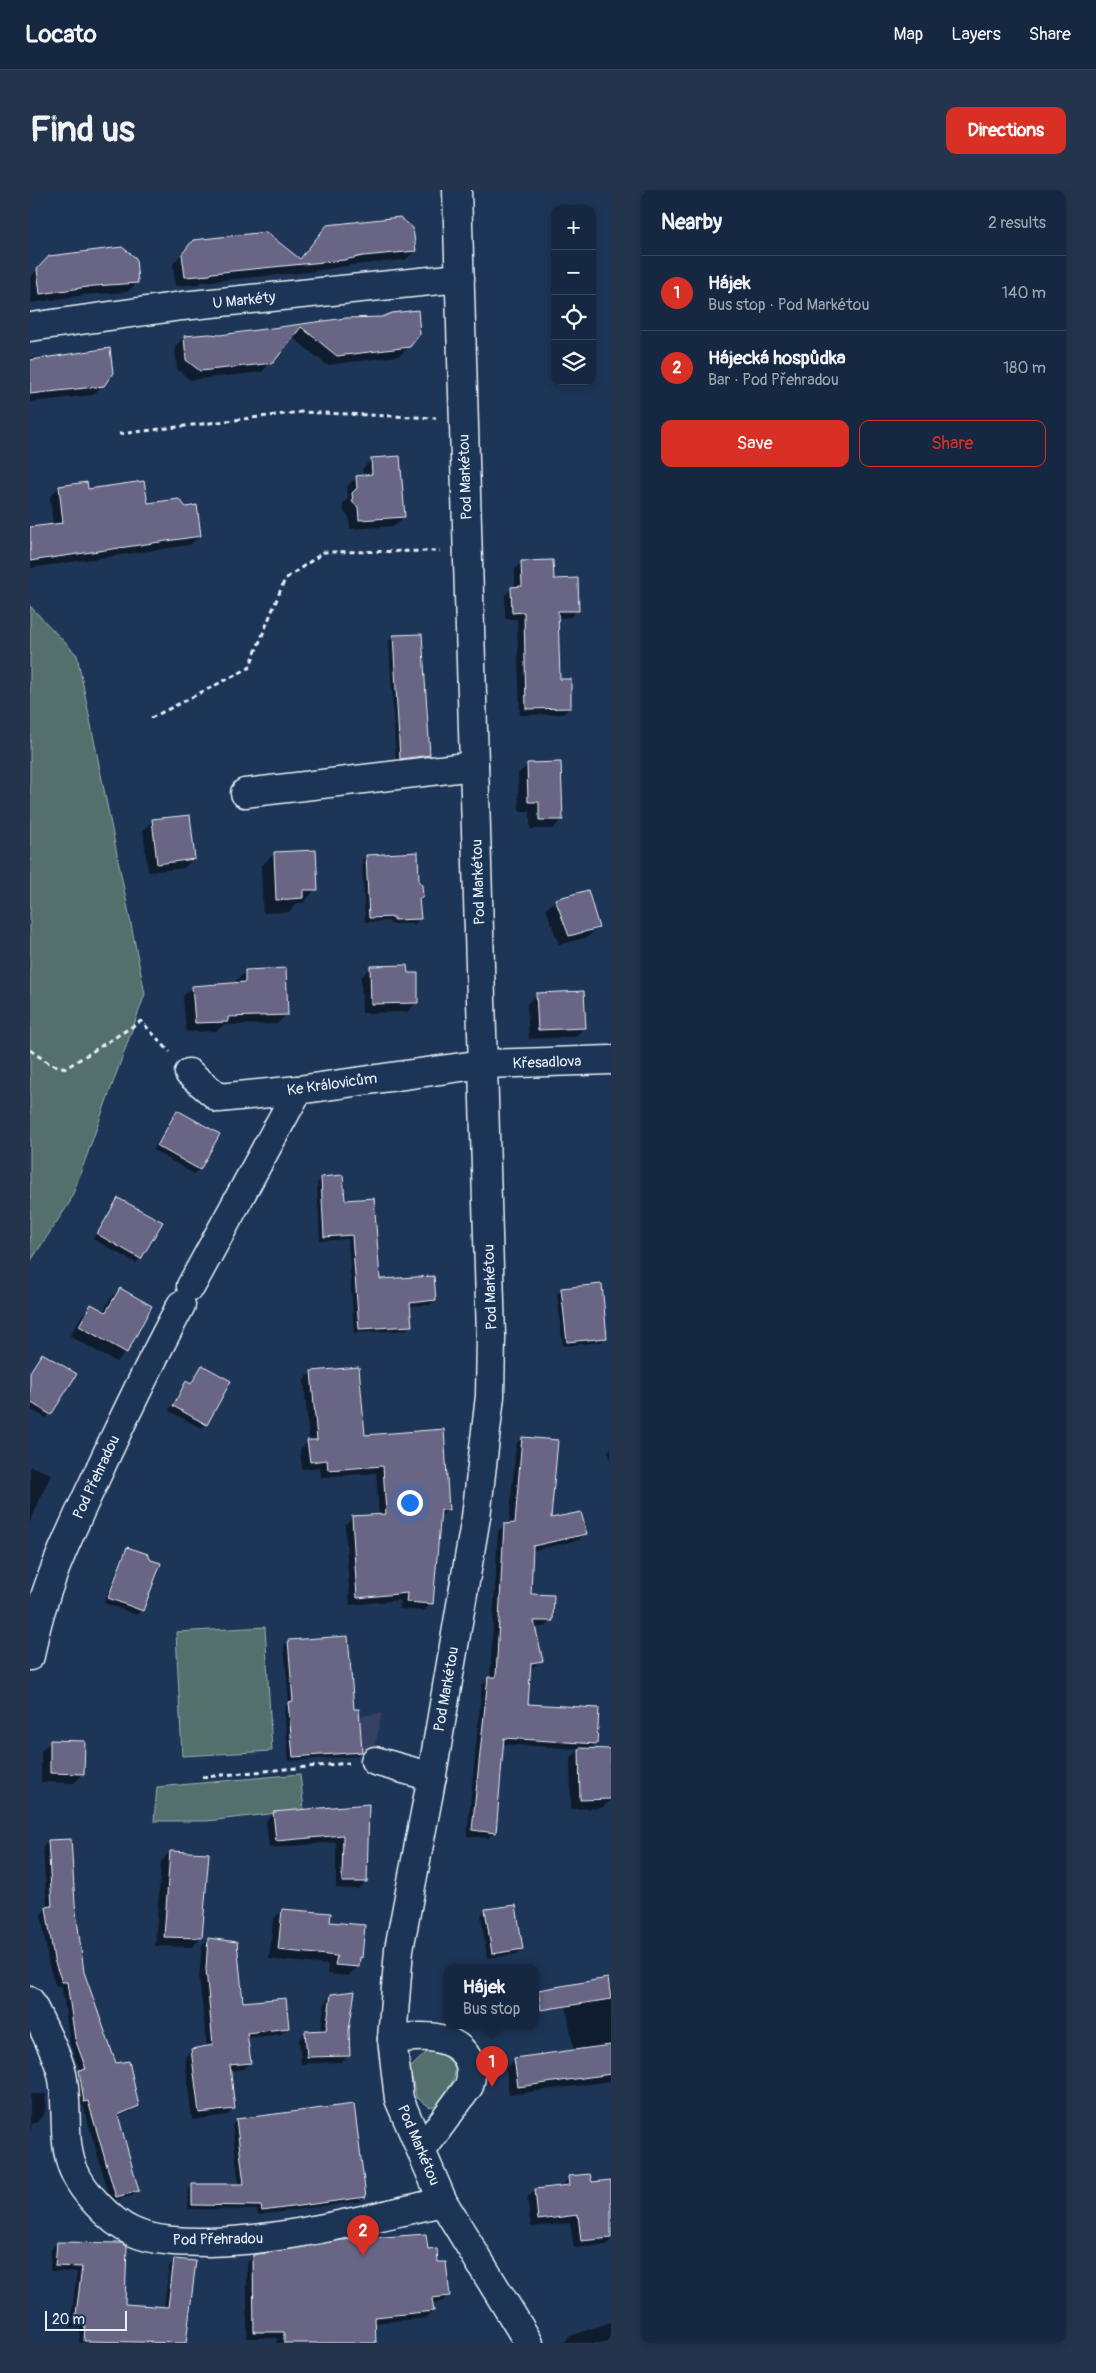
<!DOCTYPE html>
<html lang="en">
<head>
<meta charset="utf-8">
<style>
	body { margin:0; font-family:Pangolin,sans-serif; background:#23344c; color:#f1f3f6 }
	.controls { position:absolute; right:15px; top:15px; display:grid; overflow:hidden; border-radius:10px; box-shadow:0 2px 8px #0003 }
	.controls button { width:45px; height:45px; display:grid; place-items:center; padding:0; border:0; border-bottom:1px solid #35445a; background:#162841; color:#f1f3f6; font:25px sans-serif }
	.scale { position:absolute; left:15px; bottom:12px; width:82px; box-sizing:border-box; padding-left:5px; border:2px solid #e8f1f8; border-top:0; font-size:14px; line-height:18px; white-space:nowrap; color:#e8f1f8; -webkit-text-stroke:4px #1d3557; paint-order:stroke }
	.you { position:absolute; left:379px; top:1312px; width:18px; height:18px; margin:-12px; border:4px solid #fff; border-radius:50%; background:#1a73e8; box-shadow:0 0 0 8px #1a73e833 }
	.badge { display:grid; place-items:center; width:32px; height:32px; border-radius:50%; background:#d93025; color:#fff; font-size:16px; font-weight:700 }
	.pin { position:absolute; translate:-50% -41px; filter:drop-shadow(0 1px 2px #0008) }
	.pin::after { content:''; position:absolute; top:26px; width:18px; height:15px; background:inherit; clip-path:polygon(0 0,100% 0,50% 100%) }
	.popup { position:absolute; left:414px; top:1774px; width:95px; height:65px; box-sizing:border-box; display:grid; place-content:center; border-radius:10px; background:#162841; filter:drop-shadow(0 1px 4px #0005); font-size:16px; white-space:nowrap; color:#9ea6b1 }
	.popup b { font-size:19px; color:#f1f3f6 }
	.popup::after { content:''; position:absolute; left:50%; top:100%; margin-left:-10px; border:10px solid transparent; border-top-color:#162841 }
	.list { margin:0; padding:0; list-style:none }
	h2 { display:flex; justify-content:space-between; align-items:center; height:65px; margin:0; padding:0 20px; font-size:21px }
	h2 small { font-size:16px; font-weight:400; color:#9ea6b1 }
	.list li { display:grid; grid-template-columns:32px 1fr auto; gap:15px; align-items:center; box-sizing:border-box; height:75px; padding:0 20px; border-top:1px solid #35445a }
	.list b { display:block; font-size:19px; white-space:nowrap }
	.list p { margin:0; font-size:16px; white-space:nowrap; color:#9ea6b1 }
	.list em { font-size:16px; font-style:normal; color:#9ea6b1 }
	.actions { display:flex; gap:10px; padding:15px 20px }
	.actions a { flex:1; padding:11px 0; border:1px solid #d93025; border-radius:10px; text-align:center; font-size:18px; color:#d93025 }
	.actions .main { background:#d93025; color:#fff }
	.icon { flex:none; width:28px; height:28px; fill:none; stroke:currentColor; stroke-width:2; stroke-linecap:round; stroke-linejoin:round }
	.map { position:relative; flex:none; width:581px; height:2153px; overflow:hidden; border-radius:10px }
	header { display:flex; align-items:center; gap:30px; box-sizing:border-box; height:70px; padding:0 25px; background:#162841; border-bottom:1px solid #35445a }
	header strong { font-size:24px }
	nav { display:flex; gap:28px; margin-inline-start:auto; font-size:18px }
	.intro { display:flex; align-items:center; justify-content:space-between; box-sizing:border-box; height:120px; padding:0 30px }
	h1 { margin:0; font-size:35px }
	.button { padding:12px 22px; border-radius:10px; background:#d93025; color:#fff; font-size:18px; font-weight:700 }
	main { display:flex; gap:30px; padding:0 30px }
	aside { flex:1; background:#162841; border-radius:10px; box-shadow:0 2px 8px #0003 }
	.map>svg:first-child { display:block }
</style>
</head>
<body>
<header>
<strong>Locato</strong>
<nav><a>Map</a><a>Layers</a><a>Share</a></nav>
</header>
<div class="intro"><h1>Find us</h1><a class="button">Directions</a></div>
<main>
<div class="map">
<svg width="581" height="2153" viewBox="0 0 581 2153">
	<rect width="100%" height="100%" fill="#1d3557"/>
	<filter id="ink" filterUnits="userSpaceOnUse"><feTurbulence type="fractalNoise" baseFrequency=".02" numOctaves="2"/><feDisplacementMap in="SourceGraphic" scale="10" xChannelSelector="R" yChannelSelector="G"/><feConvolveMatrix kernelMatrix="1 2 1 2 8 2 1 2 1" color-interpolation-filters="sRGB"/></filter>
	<g filter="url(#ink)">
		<polygon fill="#344364" points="352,1523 344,1560 332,1562 330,1526"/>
		<g fill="#526f6d" stroke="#9db0b2">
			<polygon points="0,416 47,465 115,804 40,1012 0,1072"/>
			<polygon points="235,1437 242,1561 152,1566 146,1442"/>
			<polygon points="270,1584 274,1620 177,1631 124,1631 127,1597"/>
			<path d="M 409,1861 C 438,1879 421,1893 407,1915 L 400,1917 L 386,1907 L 380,1878 L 397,1862 Z"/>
		</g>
		<g fill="#0007">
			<polygon points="297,36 385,61 375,70 323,75 278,82 171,92 169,94 145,96 143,74 163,51 268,70"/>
			<polygon points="9,77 107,93 97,102 53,105 1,113 0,88"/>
			<polygon points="353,128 379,157 369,166 297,175 262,147 232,182 160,190 147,179 145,157 154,147 190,146 316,129"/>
			<polygon points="8,167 19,169 73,195 63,205 0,212 0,168"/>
			<polygon points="342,269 374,327 364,336 320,339 319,327 314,322 313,314 318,309 317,296 327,287 333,286 332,279"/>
			<polygon points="56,293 57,300 116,314 170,345 160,355 0,378 0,339 23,335 20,307 29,297"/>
			<polygon points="492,372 522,390 548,420 540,427 527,428 528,490 540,517 533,524 490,525 487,429 475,429 475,405 482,398 485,398 485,379"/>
			<polygon points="364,446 399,565 394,570 366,573 359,451"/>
			<polygon points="498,574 532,629 523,639 500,639 500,621 489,621 488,584"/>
			<polygon points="123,631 164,668 154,678 118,682 113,640"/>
			<polygon points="245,663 286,699 273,713 267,713 259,722 233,723 231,676"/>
			<polygon points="337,666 388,708 389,729 385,734 360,734 360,731 335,732 332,670"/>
			<polygon points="526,710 567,738 558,747 529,755 516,719"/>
			<polygon points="340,778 377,785 387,812 377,822 332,823 331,787"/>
			<polygon points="215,782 257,824 247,834 193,835 187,841 156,842 153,806 163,797 206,794 206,791"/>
			<polygon points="507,804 555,837 545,847 499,849 497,814"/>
			<polygon points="147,921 169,979 164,984 123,960"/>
			<polygon points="292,988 314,1011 349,1091 404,1110 400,1115 379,1116 380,1136 376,1140 324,1143 318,1049 290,1051 287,993"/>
			<polygon points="89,1009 110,1068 106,1073 63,1049"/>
			<polygon points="90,1100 121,1117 96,1162 86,1172 40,1146 52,1125 62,1116 73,1122 80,1109"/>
			<polygon points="532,1100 576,1147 571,1152 533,1156 527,1104"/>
			<polygon points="12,1165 20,1224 16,1228 0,1219 0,1182"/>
			<polygon points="172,1176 176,1234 171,1238 139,1221 152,1197 157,1193 160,1194"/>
			<polygon points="282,1182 334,1247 418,1320 410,1327 401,1413 394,1421 369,1419 370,1410 320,1415 315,1335 323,1327 349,1326 346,1283 291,1287 290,1277 272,1279 270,1259 279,1252 274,1190"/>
			<polygon points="492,1248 520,1329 555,1343 549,1350 501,1361 500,1405 521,1431 515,1437 504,1437 511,1470 505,1476 499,1478 496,1515 566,1553 559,1560 581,1560 581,1610 572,1618 541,1619 540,1569 550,1559 472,1554 464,1642 458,1648 437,1646 452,1495 460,1488 468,1341 474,1335 479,1335 486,1254"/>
			<polygon points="581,1258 581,1272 578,1261"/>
			<polygon points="0,1276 21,1284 0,1333"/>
			<polygon points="89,1382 111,1420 107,1425 74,1413 84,1387"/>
			<polygon points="259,1451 323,1521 331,1561 326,1566 259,1571 254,1518 259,1513 254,1456"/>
			<polygon points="21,1552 53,1584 44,1593 11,1592 11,1561"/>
			<polygon points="337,1615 336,1692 328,1699 306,1698 306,1652 239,1658 236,1631 243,1623"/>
			<polygon points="18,1651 44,1714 53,1783 86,1874 107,1916 102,1921 87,1927 107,2000 102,2006 81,2011 53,1915 49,1916 45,1887 50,1881 40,1854 32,1797 26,1797 19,1776 11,1724 17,1718 13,1657"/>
			<polygon points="140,1662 171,1748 162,1757 125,1756 131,1672"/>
			<polygon points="252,1720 299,1734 331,1767 328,1777 318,1786 297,1784 298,1775 239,1769 243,1730"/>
			<polygon points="456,1720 492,1759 487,1764 457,1768 451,1725"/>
			<polygon points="178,1750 212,1814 258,1838 251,1844 217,1848 220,1873 213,1879 200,1881 204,1919 197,1925 162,1930 155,1867 161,1860 177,1858 169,1787 172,1756"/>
			<polygon points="581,1795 581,1891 479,1905 476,1878 485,1870 544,1862 534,1804"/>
			<polygon points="302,1805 318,1840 319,1865 312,1872 271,1874 269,1849 276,1842 290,1842 295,1812"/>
			<polygon points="0,1904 16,1904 15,1923 6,1933 2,1933 0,1944"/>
			<polygon points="207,1930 335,2006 330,2011 228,2025 227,2020 158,2019 158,2000 162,1995 209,1996 202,1935"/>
			<polygon points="539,1988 561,1994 581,1991 581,2050 576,2055 544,2058 540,2033 501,2037 497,2008 505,2000 531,1997"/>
			<polygon points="27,2054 93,2116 134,2118 139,2076 144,2070 164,2072 155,2153 49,2153 50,2138 40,2137 47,2082 20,2081 21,2059"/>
			<polygon points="397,2062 407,2074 419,2105 412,2112 402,2113 403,2121 396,2128 344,2133 345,2153 246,2153 247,2148 217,2148 217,2073 224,2066"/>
			<polygon points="581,2132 581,2153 534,2153 540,2146"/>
		</g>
		<g fill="#696584" stroke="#e8f1f8">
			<polygon points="370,27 383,38 386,61 333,66 314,70 182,83 180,85 155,87 152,64 163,50 236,42 270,69 297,35"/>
			<polygon points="92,57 106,68 108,93 64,96 10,104 7,79 19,66"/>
			<polygon points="388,120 390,144 380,157 307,166 271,137 243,173 170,181 156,170 154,146 179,144 190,145 316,128 352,127 362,123"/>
			<polygon points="80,158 83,183 74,196 0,204 0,170"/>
			<polygon points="370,266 375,327 329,330 328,317 323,313 322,303 327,298 326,286 342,284 341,268"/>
			<polygon points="114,291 118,313 149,309 156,317 167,315 171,346 0,371 0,337 33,333 29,296 57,292 58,299"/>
			<polygon points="523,370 524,389 548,388 549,421 528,421 530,489 541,489 541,518 496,519 494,422 482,423 481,397 492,396 491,371"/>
			<polygon points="392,444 400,565 370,569 363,445"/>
			<polygon points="531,572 533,630 509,630 509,612 498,612 497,573"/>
			<polygon points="160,625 165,669 127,674 122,629"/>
			<polygon points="286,660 288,700 273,700 273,708 246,710 244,662"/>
			<polygon points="388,662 389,692 392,695 393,706 389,709 391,729 364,730 364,727 339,728 336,665"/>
			<polygon points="558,700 569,738 539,746 525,709"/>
			<polygon points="377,775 378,783 388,783 388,813 341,814 340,776"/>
			<polygon points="256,778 258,825 198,827 198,832 165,833 162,796 215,792 215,780"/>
			<polygon points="554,801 556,838 508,840 506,803"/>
			<polygon points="147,920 190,944 170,980 127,956"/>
			<polygon points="313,985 315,1010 344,1008 350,1089 404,1086 406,1110 380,1113 382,1136 329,1139 322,1045 294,1047 291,987"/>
			<polygon points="88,1008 133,1032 111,1069 67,1044"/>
			<polygon points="572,1094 577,1148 537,1152 531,1098"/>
			<polygon points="90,1098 122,1116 97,1163 49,1136 61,1114 76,1122"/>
			<polygon points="12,1163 47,1184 21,1225 0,1212 0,1182"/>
			<polygon points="172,1175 201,1191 177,1235 143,1216 156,1191 161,1194"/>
			<polygon points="329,1177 335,1245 414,1239 419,1320 411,1320 403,1414 376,1412 377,1403 327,1408 322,1326 356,1324 353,1276 298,1280 297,1270 280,1272 277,1250 287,1250 281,1181"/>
			<polygon points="492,1247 528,1250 521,1328 551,1322 557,1344 503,1356 501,1404 524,1405 523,1431 504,1431 513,1471 501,1473 498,1514 569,1518 567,1554 474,1548 466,1643 442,1640 458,1487 466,1487 474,1334 485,1333"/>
			<polygon points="97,1357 118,1364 121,1370 131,1373 113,1421 78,1408"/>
			<polygon points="318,1446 324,1519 329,1519 332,1562 263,1567 258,1512 263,1511 258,1450"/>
			<polygon points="20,1550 55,1551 54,1584 20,1583"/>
			<polygon points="549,1558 581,1559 581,1609 550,1610"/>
			<polygon points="339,1614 337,1692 312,1692 313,1645 246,1651 243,1622"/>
			<polygon points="41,1649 45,1714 54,1782 86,1873 99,1871 109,1916 88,1925 109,2001 86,2007 58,1911 54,1912 49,1880 56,1879 45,1849 37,1792 32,1792 24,1770 16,1717 22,1716 18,1650"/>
			<polygon points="140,1661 179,1663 172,1748 134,1747"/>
			<polygon points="486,1715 493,1759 462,1764 455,1719"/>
			<polygon points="252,1719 301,1723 300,1732 335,1735 332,1768 330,1767 329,1777 305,1775 307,1766 248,1760"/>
			<polygon points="178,1748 207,1752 213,1812 256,1808 259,1838 217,1843 221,1873 200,1875 205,1919 169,1923 161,1859 183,1855 176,1779"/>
			<polygon points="578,1788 581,1809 511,1820 508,1800"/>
			<polygon points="325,1801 319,1840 320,1866 277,1867 275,1841 296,1840 301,1804"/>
			<polygon points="581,1855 581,1884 488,1897 484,1868"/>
			<polygon points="324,1914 336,2007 232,2021 231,2016 162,2015 162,1994 214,1994 206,1929"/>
			<polygon points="560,1984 562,1992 581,1990 581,2048 551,2051 548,2025 508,2030 505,1999 539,1995 538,1986"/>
			<polygon points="396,2044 398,2060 407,2059 408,2072 416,2072 420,2106 402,2108 404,2121 345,2127 346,2153 254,2153 254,2142 224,2142 223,2065 312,2050"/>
			<polygon points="27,2052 91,2053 97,2056 95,2114 138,2117 144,2069 166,2071 156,2153 54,2151 55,2133 45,2132 52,2077 25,2076"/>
		</g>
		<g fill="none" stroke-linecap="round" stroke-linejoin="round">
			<g stroke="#e8f1f8" stroke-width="31">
				<g id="minor">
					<polyline points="427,0 461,1146 460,1206 446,1327 399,1602 369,1759 362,1849 369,1909 413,2012 499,2153"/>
					<polyline points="0,137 152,116 430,88"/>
					<polyline points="215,603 444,576"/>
					<polyline points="159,883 189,908 268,900 453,874 581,870"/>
					<polyline points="161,1096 268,900"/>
					<path d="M 0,1466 C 10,1406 36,1351 62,1296 C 90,1235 119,1175 151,1115"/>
					<polyline points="345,1571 402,1587"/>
					<path d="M 0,1811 C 9,1829 28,1866 32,1884 C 39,1915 31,1952 44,1981 C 53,2002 80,2031 101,2041 C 124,2052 154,2052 179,2052 C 260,2050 334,2029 413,2012"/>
					<path d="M 362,1849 C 376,1848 393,1845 406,1848 C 431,1853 447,1870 439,1896 L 392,1960"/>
				</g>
			</g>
			<g stroke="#e8f1f8" stroke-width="3" stroke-dasharray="5 4" stroke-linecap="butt">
				<polyline points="89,244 271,222 406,228"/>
				<polyline points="121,528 219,478 255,389 294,362 410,361"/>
				<polyline points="0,860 20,874 36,878 111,831 140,862"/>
				<polyline points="172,1587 319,1573"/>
			</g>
			<use href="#minor" stroke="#1d3557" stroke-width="28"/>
		</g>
	</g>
	<g text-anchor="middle" stroke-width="5" stroke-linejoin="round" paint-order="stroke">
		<g font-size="15" fill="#e8f1f8" stroke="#1d3557">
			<text transform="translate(214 110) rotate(-6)" y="5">U Markéty</text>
			<text transform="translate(435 287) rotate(-92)" y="5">Pod Markétou</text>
			<text transform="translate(448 692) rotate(-92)" y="5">Pod Markétou</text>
			<text transform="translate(517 872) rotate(-2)" y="5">Křesadlova</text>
			<text transform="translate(302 894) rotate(-8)" y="5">Ke Královicům</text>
			<text transform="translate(460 1097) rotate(-92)" y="5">Pod Markétou</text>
			<text transform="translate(66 1287) rotate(-65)" y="5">Pod Přehradou</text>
			<text transform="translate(416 1499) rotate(-80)" y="5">Pod Markétou</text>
			<text transform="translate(389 1955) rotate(67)" y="5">Pod Markétou</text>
			<text transform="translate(188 2049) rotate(-1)" y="5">Pod Přehradou</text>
		</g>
	</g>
</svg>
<div class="controls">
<button>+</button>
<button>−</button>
<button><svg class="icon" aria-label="locate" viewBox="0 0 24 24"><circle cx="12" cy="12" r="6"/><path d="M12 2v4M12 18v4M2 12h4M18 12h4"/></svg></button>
<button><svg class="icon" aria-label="layers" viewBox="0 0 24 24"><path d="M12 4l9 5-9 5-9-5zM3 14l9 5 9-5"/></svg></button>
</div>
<div class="scale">20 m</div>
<div class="you"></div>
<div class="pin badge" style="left:462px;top:1897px">1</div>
<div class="popup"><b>Hájek</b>Bus stop</div>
<div class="pin badge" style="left:333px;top:2066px">2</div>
</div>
<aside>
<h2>Nearby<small>2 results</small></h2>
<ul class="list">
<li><span class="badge">1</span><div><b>Hájek</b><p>Bus stop · Pod Markétou</p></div><em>140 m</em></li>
<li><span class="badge">2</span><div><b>Hájecká hospůdka</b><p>Bar · Pod Přehradou</p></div><em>180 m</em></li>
</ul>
<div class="actions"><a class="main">Save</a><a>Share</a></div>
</aside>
</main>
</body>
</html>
